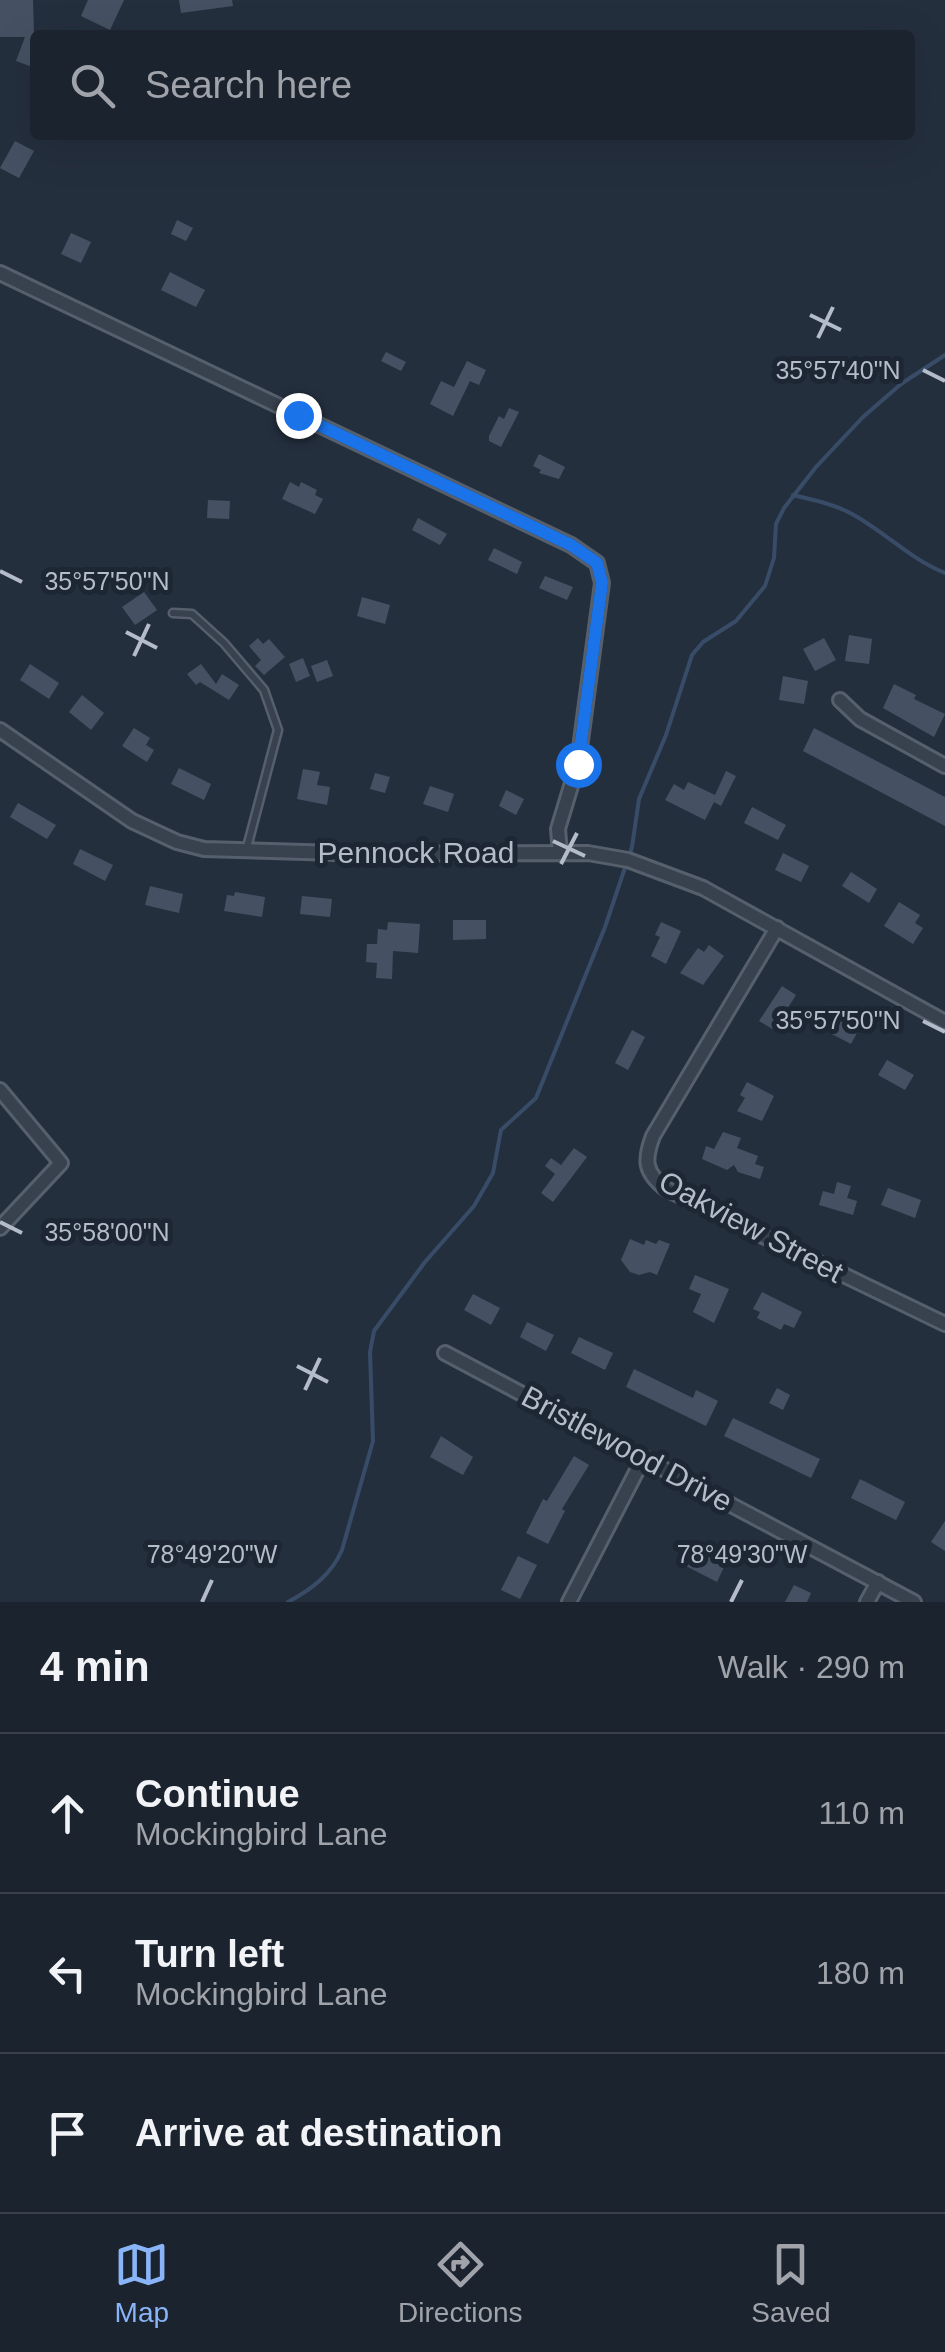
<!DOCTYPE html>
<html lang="en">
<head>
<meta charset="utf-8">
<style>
	body { margin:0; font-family:Arial,sans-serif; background:#282f3a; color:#f1f3f6 }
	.stop { position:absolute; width:30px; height:30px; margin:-22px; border:8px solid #1a73e8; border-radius:50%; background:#fff }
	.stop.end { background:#1a73e8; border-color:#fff; box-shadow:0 2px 10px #0008 }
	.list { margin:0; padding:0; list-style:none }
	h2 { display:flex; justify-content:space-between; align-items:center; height:130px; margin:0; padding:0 40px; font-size:42px }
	h2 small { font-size:32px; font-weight:400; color:#a0a4aa }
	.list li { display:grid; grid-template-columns:65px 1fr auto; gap:30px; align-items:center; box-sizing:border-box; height:160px; padding:0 40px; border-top:2px solid #39404a }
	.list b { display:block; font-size:38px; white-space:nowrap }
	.list p { margin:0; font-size:32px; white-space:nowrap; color:#a0a4aa }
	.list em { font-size:32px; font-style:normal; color:#a0a4aa }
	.icon { flex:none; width:55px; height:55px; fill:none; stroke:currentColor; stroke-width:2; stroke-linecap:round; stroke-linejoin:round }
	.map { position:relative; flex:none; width:945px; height:1602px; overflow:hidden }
	.search { position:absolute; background:#1b232e; box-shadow:0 10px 40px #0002; left:30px; right:30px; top:30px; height:110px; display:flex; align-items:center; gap:25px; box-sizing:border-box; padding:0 35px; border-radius:10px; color:#a0a4aa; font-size:38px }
	.sheet { height:610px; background:#1b232e }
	nav { display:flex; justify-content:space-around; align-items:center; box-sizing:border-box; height:140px; border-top:2px solid #39404a; background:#1b232e; font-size:28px; color:#a0a4aa }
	nav a { display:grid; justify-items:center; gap:5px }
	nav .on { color:#8ab4f8 }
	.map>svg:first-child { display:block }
</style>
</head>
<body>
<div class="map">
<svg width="945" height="1602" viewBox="0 0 945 1602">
	<rect width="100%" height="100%" fill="#242f3e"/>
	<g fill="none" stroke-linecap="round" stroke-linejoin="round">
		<g stroke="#394c67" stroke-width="4">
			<path d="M 793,495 C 813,500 834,504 852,514 C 885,532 910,559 945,573"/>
			<path d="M 288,1602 C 312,1589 331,1575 342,1550 L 373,1441 L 370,1352 L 374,1331 L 425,1262 L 474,1206 L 493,1173 L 501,1130 L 536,1098 L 605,927 L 632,847 L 639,799 L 666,735 L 692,655 L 703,642 L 736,621 L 765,586 L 774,558 L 776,524 L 784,508 L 816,467 L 863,417 L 901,384 L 945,355"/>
		</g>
	</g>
	<g fill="#455162">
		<polygon points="0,0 33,0 35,68 16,61 25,37 0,37"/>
		<polygon points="88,0 124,0 110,30 81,16"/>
		<polygon points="179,0 232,0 233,6 181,13"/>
		<polygon points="15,141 34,151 19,178 0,168"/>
		<polygon points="177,220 193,228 186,241 171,234"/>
		<polygon points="71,233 91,242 81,263 61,254"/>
		<polygon points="170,272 205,290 196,307 161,290"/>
		<polygon points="386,352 406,362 401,371 381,361"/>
		<polygon points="467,361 486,370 479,385 470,381 453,416 430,404 441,381 454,387"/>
		<polygon points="509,408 519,412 501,447 489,441 489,436 499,416 504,419"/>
		<polygon points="539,454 565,467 559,479 539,473 541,470 533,466"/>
		<polygon points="290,482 299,487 301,482 317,490 315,495 323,499 315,514 282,499"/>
		<polygon points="208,500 230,501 229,519 207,518"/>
		<polygon points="418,518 447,534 440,545 412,530"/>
		<polygon points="494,548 522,562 517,574 488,560"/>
		<polygon points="545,576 573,587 567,600 539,588"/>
		<polygon points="144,592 157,610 135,625 122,607"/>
		<polygon points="362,597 390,605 385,624 357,616"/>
		<polygon points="849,635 872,639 869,664 845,661"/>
		<polygon points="258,638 263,644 269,639 285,657 264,675 255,666 261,660 249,646"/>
		<polygon points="824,638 836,660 815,671 803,649"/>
		<polygon points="303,658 310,676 296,682 289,664"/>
		<polygon points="327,660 333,676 317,682 311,666"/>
		<polygon points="30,664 59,683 49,699 20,680"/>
		<polygon points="201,664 216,684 222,674 239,685 229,700 200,682 196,685 187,674"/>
		<polygon points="783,676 808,681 804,704 779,700"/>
		<polygon points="894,684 916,695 914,699 945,714 934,737 883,708"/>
		<polygon points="82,695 104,713 91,730 69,712"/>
		<polygon points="134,728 150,738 146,745 154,750 147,762 122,746"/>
		<polygon points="814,728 945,797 945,826 803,751"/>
		<polygon points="179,768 211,784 204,800 171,784"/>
		<polygon points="303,769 320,772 317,785 330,787 327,805 297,799"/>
		<polygon points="726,771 736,776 721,806 714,802 705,820 665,800 674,784 684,790 688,782 715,795"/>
		<polygon points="375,773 390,777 385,793 370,789"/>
		<polygon points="430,786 454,794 448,812 423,804"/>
		<polygon points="506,790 524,799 516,815 499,806"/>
		<polygon points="18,803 56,825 47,839 10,817"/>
		<polygon points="752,807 786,825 778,840 744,823"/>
		<polygon points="80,849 113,865 105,881 73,864"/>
		<polygon points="783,853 809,866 801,882 775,870"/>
		<polygon points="851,872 877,889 869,903 842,886"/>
		<polygon points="150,886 183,894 179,913 145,905"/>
		<polygon points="235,892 265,897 262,917 224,911 227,895 234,896"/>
		<polygon points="302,896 332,899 330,917 300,914"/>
		<polygon points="899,902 920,915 915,923 923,928 913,944 884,926"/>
		<polygon points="453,920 486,920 486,939 453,940"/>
		<polygon points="388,922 420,924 418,953 393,951 392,979 376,978 377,963 366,962 367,944 377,944 378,929 387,930"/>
		<polygon points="661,922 681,931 666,964 651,956 660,937 655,935"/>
		<polygon points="709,945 724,956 703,985 680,973 698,948 704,952"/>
		<polygon points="782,986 796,995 774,1030 759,1021"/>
		<polygon points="832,1014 859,1029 851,1044 824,1030"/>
		<polygon points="632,1030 645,1037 628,1070 615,1063"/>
		<polygon points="887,1060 914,1075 905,1090 878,1075"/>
		<polygon points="747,1082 774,1096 762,1121 737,1111 745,1098 740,1095"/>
		<polygon points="723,1132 741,1138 737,1148 758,1156 755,1164 764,1167 760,1179 738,1172 734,1165 727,1170 702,1159 706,1146 714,1149"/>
		<polygon points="574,1148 587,1157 553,1202 541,1193 555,1174 545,1166 551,1158 561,1165"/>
		<polygon points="837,1182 851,1186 847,1198 857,1201 853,1215 819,1205 823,1191 834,1194"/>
		<polygon points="888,1188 921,1200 915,1218 881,1205"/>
		<polygon points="630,1239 644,1245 646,1240 656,1244 659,1240 670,1244 657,1275 650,1272 639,1275 630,1272 621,1260"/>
		<polygon points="695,1275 729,1289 714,1323 693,1312 701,1294 689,1289"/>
		<polygon points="762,1292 802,1312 794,1328 784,1324 781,1330 757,1318 760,1312 753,1309"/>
		<polygon points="473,1294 500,1308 491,1325 464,1310"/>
		<polygon points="527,1322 554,1335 546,1351 520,1337"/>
		<polygon points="579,1337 613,1353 605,1370 571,1353"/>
		<polygon points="634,1369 693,1398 696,1390 718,1401 706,1426 626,1387"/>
		<polygon points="777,1388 790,1395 783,1410 769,1403"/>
		<polygon points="733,1418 820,1459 811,1478 724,1436"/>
		<polygon points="441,1436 473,1457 463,1475 430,1457"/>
		<polygon points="574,1456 589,1465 562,1509 565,1511 548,1544 526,1533 543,1499 547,1501"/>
		<polygon points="860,1479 905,1502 896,1520 851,1498"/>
		<polygon points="945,1521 945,1551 931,1542"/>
		<polygon points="690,1548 725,1565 717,1582 682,1564"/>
		<polygon points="518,1556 537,1565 520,1599 501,1590"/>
		<polygon points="794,1585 811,1593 807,1602 785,1602"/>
	</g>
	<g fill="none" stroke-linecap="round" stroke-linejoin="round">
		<g stroke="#565f6c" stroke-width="11">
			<polyline id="service" points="173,613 192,614 224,643 264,690 278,730 246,851"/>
		</g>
		<g stroke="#565f6c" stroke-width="18">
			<g id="minor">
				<polyline points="0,273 571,545 597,563 602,583 578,763 558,829 560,853"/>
				<polyline points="840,700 860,719 945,766"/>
				<polyline points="0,730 132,821 177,842 204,849 371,854 588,853 628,860 703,888 945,1022"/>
				<path d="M 777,928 L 653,1136 C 644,1160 644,1172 666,1189 L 945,1324"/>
				<polyline points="0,1090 61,1163 0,1228"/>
				<polyline points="445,1353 914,1602"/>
				<polyline points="569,1602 644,1457"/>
				<polyline points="867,1602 878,1582"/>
			</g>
		</g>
		<use href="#service" stroke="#38414e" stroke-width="6"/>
		<use href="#minor" stroke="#38414e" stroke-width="12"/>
	</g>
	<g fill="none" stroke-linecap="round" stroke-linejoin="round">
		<polyline stroke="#1a73e8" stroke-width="12" points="298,415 571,545 597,563 602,583 578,764"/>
	</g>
	<path fill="none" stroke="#b4bcc9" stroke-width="4" d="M 810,315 L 841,330M 818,338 L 833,307M 923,370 L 945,381M 0,571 L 22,582M 126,632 L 157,648M 134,656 L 149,624M 553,841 L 585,856M 561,864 L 577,833M 923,1021 L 945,1032M 0,1222 L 22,1233M 297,1366 L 328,1382M 305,1390 L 320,1358M 202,1602 L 212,1580M 731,1602 L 742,1580"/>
	<g text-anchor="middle" stroke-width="10" stroke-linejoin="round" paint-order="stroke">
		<g font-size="30" fill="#b4bcc9" stroke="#1d2633">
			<text x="416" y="863">Pennock Road</text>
			<text transform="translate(751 1227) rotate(28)" y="10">Oakview Street</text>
			<text transform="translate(627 1449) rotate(28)" y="10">Bristlewood Drive</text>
		</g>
	</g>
	<g font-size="25" text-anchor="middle" fill="#b4bcc9" stroke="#1d2633" stroke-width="10" stroke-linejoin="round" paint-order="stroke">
		<text x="838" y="379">35°57'40"N</text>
		<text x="107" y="590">35°57'50"N</text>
		<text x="838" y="1029">35°57'50"N</text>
		<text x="107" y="1241">35°58'00"N</text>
		<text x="212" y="1563">78°49'20"W</text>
		<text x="742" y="1563">78°49'30"W</text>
	</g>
</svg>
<div class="stop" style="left:578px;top:764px"></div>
<div class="stop end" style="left:298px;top:415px"></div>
<div class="search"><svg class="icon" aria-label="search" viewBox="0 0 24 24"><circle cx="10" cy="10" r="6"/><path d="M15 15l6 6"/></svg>Search here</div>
</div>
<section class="sheet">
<h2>4 min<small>Walk · 290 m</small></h2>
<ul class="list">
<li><svg class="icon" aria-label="ahead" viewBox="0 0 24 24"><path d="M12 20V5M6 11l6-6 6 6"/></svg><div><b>Continue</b><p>Mockingbird Lane</p></div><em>110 m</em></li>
<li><svg class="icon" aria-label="left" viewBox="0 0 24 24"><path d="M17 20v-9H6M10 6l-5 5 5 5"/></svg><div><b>Turn left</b><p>Mockingbird Lane</p></div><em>180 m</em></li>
<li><svg class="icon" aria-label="arrive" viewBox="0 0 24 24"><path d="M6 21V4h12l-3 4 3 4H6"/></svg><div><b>Arrive at destination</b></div></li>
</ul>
</section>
<nav>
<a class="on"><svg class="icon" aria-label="map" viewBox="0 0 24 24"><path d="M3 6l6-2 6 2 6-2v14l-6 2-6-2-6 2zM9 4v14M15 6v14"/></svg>Map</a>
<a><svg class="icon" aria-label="directions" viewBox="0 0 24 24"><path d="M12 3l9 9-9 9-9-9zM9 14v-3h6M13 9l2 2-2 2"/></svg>Directions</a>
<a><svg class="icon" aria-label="saved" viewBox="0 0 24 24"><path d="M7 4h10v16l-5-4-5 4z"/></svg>Saved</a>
</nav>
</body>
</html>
